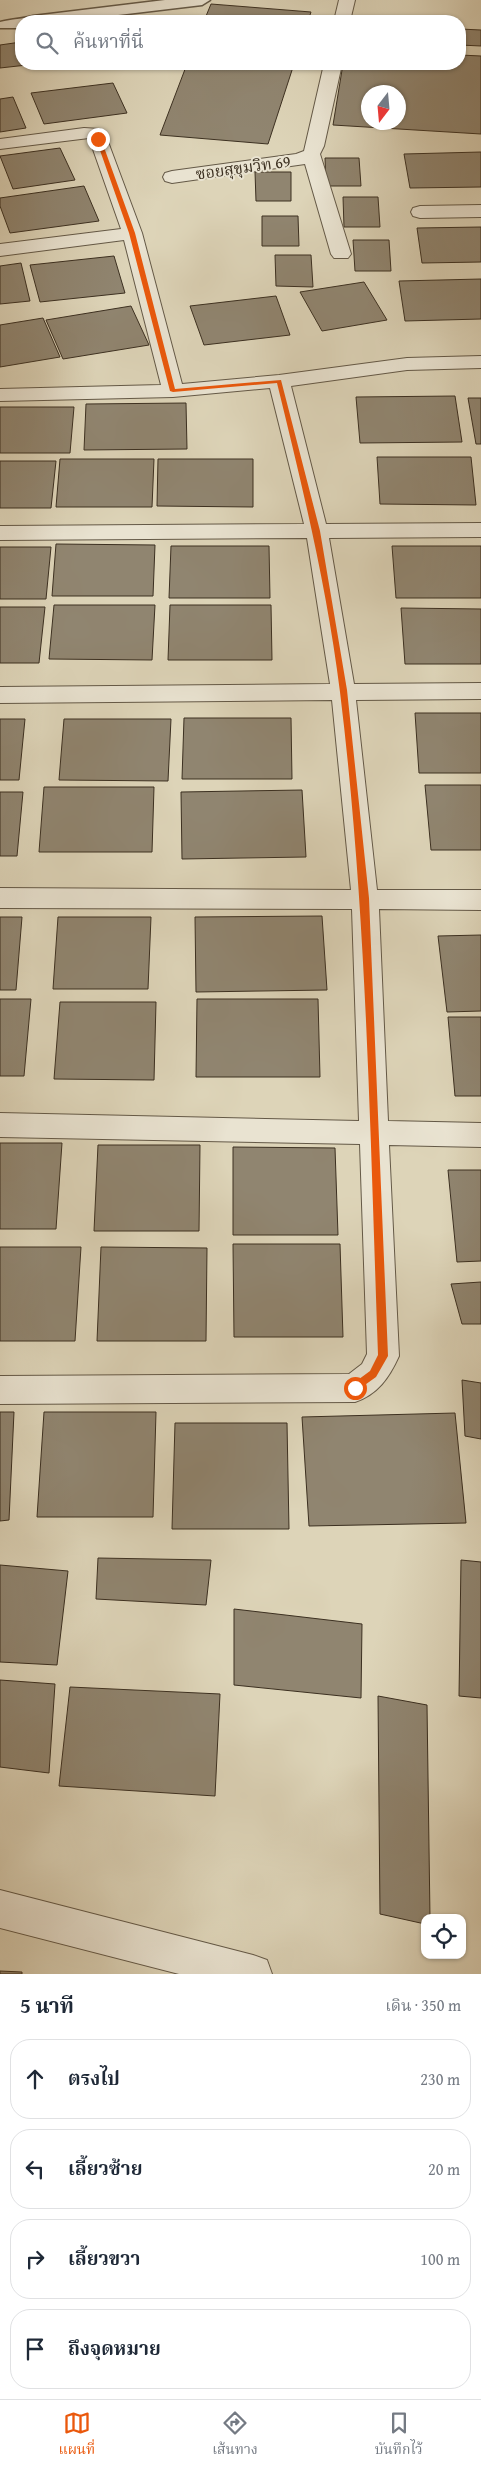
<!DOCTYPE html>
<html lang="th">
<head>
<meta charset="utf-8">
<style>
	body { margin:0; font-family:"Gentium Book Plus","Noto Serif Thai",serif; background:#f6f6f7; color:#1f2937 }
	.controls { position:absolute; right:15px; bottom:15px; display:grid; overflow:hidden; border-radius:10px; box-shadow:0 1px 4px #0004 }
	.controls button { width:45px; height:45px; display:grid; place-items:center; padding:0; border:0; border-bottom:1px solid #e0e1e3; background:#fff; color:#1f2937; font:25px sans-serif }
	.compass { position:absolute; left:361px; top:85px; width:45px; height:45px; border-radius:50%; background:#fff; box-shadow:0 1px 4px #0004; rotate:196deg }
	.stop { position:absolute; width:15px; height:15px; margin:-11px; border:4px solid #ea580c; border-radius:50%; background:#fff }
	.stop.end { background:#ea580c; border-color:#fff; box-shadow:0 1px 5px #0008 }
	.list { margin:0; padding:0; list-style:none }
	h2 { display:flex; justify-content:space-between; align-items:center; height:65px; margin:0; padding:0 20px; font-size:21px }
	h2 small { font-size:16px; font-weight:400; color:#747a83 }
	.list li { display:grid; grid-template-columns:32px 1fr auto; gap:15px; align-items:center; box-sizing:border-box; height:80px; margin:0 10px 10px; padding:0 10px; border:1px solid #e0e1e3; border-radius:20px }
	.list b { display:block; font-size:19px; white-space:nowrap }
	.list em { font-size:16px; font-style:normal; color:#747a83 }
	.icon { flex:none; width:28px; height:28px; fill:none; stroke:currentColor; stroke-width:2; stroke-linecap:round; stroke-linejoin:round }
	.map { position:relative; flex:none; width:481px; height:1974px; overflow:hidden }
	.search { position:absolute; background:#fff; box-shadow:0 1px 4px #0004; left:15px; right:15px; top:15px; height:55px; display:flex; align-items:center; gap:12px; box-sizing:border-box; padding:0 18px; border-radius:20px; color:#747a83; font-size:19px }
	.sheet { height:425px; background:#fff }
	nav { display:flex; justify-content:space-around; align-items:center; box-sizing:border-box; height:70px; border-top:1px solid #e0e1e3; background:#fff; font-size:14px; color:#747a83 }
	nav a { display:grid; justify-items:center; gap:2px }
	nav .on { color:#ea580c }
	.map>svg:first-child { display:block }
</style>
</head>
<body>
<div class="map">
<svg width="481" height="1974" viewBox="0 0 481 1974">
	<rect width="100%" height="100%" fill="#ddd4b8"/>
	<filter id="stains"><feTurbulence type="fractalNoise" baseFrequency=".004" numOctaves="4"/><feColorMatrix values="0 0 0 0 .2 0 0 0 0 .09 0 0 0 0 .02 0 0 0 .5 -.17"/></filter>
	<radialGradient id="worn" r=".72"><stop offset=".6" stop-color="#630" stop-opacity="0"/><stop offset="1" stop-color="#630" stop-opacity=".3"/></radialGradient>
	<g fill="#908570" stroke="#3c3021" fill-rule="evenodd">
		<polygon points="211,4 311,12 308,21 204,21"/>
		<polygon points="460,29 481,30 481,46 460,45"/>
		<polygon points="21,42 21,64 36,64 0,68 0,45"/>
		<path d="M 460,55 L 481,56 L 481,134 L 333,125 L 343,64 L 460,64 ZM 368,92 L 398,92 L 398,122 L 368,122 Z"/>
		<polygon points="187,64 294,64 268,144 160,135"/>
		<polygon points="113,83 127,113 44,124 31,93"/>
		<polygon points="13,97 26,128 0,132 0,99"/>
		<polygon points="60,148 75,180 13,189 0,156"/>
		<polygon points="481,152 481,187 410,188 404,154"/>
		<polygon points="325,158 359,158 361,186 326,186"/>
		<polygon points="255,172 291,172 291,201 256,201"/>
		<polygon points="84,186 99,221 10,233 0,206 0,198"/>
		<polygon points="343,197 378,197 380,227 344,227"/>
		<polygon points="262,216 298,216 299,246 262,246"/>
		<polygon points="481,227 481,262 422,263 417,228"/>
		<polygon points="353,240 389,240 391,271 355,271"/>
		<polygon points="275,255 311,255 313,287 276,286"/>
		<polygon points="114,256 125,293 40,302 30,265"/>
		<polygon points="21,263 30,301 0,304 0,266"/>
		<polygon points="481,279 481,319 405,321 399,281"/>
		<polygon points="364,282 387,320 322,331 300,292"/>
		<polygon points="276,296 290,335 204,345 190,306"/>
		<polygon points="131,306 149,345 63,359 46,320"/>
		<polygon points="43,318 60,357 0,367 0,325"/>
		<polygon points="455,396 462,442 360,443 356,397"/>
		<polygon points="468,398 481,398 481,444 476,444"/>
		<polygon points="186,403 187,449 84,450 86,404"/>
		<polygon points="0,407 74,407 70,453 0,453"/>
		<polygon points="377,457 471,457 476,505 380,504"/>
		<polygon points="60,459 154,459 152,507 56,507"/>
		<polygon points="158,459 253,459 253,507 157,506"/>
		<polygon points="0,461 56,461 51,508 0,508"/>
		<polygon points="56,544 155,545 153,596 52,596"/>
		<polygon points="171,546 269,546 270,598 169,598"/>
		<polygon points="392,546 481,546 481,598 396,598"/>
		<polygon points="0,547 51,547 46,599 0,599"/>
		<polygon points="54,605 155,605 152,660 49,659"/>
		<polygon points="170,605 271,605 272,660 168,660"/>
		<polygon points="0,607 45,607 39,663 0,663"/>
		<polygon points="401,608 481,609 481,664 405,664"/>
		<polygon points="415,713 481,713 481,773 419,773"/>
		<polygon points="184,718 291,718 292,779 182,779"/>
		<polygon points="0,719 25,719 19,780 0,780"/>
		<polygon points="64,719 171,719 168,781 59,780"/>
		<polygon points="425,785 481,785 481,850 431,850"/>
		<polygon points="44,787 154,787 152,852 39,852"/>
		<polygon points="302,790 306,857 182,859 181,792"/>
		<polygon points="0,792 23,792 17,856 0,856"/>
		<polygon points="322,916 327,990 196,992 195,917"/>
		<polygon points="0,917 22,917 16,990 0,990"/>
		<polygon points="58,917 151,917 148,989 53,989"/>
		<polygon points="481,935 481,1011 447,1012 438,936"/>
		<polygon points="0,999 31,999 24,1076 0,1076"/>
		<polygon points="197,999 318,999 320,1077 196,1077"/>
		<polygon points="60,1002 156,1002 154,1080 54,1079"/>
		<polygon points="448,1017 481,1017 481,1096 455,1096"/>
		<polygon points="0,1143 62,1143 56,1229 0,1229"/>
		<polygon points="98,1145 200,1145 199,1231 94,1231"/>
		<polygon points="233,1147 335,1148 338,1235 233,1235"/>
		<polygon points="448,1170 481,1170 481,1261 457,1262"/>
		<polygon points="233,1244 340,1244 343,1337 234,1337"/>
		<polygon points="0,1247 81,1247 75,1341 0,1341"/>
		<polygon points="101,1247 207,1248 206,1341 97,1341"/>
		<polygon points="481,1282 481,1324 462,1324 451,1284"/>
		<polygon points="462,1380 481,1383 481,1439 465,1436"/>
		<polygon points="0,1412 14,1412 9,1520 0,1521"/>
		<polygon points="44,1412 156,1412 153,1517 37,1517"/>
		<polygon points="455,1413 466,1523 309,1526 302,1417"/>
		<polygon points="175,1423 287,1423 289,1529 172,1529"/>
		<polygon points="98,1558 211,1560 206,1605 96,1599"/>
		<polygon points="461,1560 481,1562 481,1698 459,1696"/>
		<polygon points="0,1565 68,1571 57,1665 0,1662"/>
		<polygon points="234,1609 362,1624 361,1698 234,1685"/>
		<polygon points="0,1680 55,1684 49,1773 0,1767"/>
		<polygon points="70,1687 220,1694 215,1796 59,1786"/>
		<polygon points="378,1696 427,1705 430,1918 425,1918 425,1924 380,1914"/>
		<polygon points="0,1971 22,1972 22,1974 0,1974"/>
	</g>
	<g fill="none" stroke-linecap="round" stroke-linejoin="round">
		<g stroke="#645947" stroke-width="3">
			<path id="service" d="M 165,0 L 210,0 L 202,5 L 68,21 L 21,21 L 21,28 L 0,28 L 0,22 C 12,19 23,19 33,16 Z"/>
		</g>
		<g stroke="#645947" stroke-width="2">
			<g id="minor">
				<polygon points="339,0 355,0 350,21 334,21"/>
				<polygon points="324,64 342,64 324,146 320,154 351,254 348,258 334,258 331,254 305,164 172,183 165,181 163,177 165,173 172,171 296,154 304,151"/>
				<path d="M 84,128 L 100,129 L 107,139 L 142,233 L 182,384 L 279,375 L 407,358 L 481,356 L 481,368 L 407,370 L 291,386 L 326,524 L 481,523 L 481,537 L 329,538 L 354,684 L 481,683 L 481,699 L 356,700 L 377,890 L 481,890 L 481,910 L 379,909 L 388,1121 L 481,1123 L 481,1147 L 389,1145 L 399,1356 C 389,1378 378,1394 355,1402 L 0,1404 L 0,1376 L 349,1374 L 362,1364 L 367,1354 L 360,1144 L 0,1137 L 0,1113 L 359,1121 L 352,909 L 0,908 L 0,888 L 351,890 L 332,700 L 0,703 L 0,687 L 330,684 L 307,538 L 0,540 L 0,526 L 304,524 L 270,388 L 173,397 L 0,401 L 0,389 L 161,385 L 124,240 L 0,256 L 0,244 L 121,229 L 89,138 L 0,149 L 0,139 Z"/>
				<polygon points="481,205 481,217 420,218 413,216 411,212 413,208 420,206"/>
				<polygon points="0,1890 253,1955 267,1960 272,1974 179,1974 0,1928"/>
			</g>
		</g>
		<use href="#service" fill="#e9e3d1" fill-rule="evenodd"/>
		<use href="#minor" fill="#e9e3d1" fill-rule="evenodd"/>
	</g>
	<path fill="#ea580c" d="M 98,137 L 101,139 L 135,233 L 175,389 L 281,380 L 320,531 L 347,690 L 369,898 L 388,1356 L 376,1377 L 355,1392 L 351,1391 L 351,1385 L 370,1371 L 378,1355 C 370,1134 367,912 340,692 C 327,587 302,485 277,383 L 173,392 L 170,391 L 129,233 L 96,139 Z"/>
	<g text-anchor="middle" stroke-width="4" stroke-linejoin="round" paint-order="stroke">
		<g font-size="16" fill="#3c3021" stroke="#e9e3d1">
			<text transform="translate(243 167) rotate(-8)" y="6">ซอยสุขุมวิท 69</text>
		</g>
	</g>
	<rect width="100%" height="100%" filter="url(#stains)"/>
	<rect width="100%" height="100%" fill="url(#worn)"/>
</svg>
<div class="controls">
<button><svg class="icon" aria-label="locate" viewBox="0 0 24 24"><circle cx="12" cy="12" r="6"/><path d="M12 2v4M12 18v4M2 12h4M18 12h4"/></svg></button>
</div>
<svg class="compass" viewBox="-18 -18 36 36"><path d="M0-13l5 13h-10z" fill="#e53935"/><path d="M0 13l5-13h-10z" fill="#747a83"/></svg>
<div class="stop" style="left:355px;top:1388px"></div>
<div class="stop end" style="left:98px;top:139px"></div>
<div class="search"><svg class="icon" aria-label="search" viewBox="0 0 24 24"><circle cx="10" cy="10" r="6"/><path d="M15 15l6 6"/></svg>ค้นหาที่นี่</div>
</div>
<section class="sheet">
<h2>5 นาที<small>เดิน · 350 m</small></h2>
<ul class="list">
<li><svg class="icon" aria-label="ahead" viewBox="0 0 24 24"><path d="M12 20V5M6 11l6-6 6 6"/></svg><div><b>ตรงไป</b></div><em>230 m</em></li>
<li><svg class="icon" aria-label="left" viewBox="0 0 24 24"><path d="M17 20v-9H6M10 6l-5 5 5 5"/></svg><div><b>เลี้ยวซ้าย</b></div><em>20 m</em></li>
<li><svg class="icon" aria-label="right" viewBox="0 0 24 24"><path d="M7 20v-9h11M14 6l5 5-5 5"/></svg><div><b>เลี้ยวขวา</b></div><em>100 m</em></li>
<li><svg class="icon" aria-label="arrive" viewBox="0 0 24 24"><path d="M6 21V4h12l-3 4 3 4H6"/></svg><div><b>ถึงจุดหมาย</b></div></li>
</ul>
</section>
<nav>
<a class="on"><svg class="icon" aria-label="map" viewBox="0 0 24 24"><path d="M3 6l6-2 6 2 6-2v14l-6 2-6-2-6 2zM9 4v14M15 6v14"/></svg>แผนที่</a>
<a><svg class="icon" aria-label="directions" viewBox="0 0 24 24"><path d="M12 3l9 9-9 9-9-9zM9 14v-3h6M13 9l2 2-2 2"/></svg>เส้นทาง</a>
<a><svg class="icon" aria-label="saved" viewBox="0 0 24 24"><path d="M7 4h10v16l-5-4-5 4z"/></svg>บันทึกไว้</a>
</nav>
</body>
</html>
